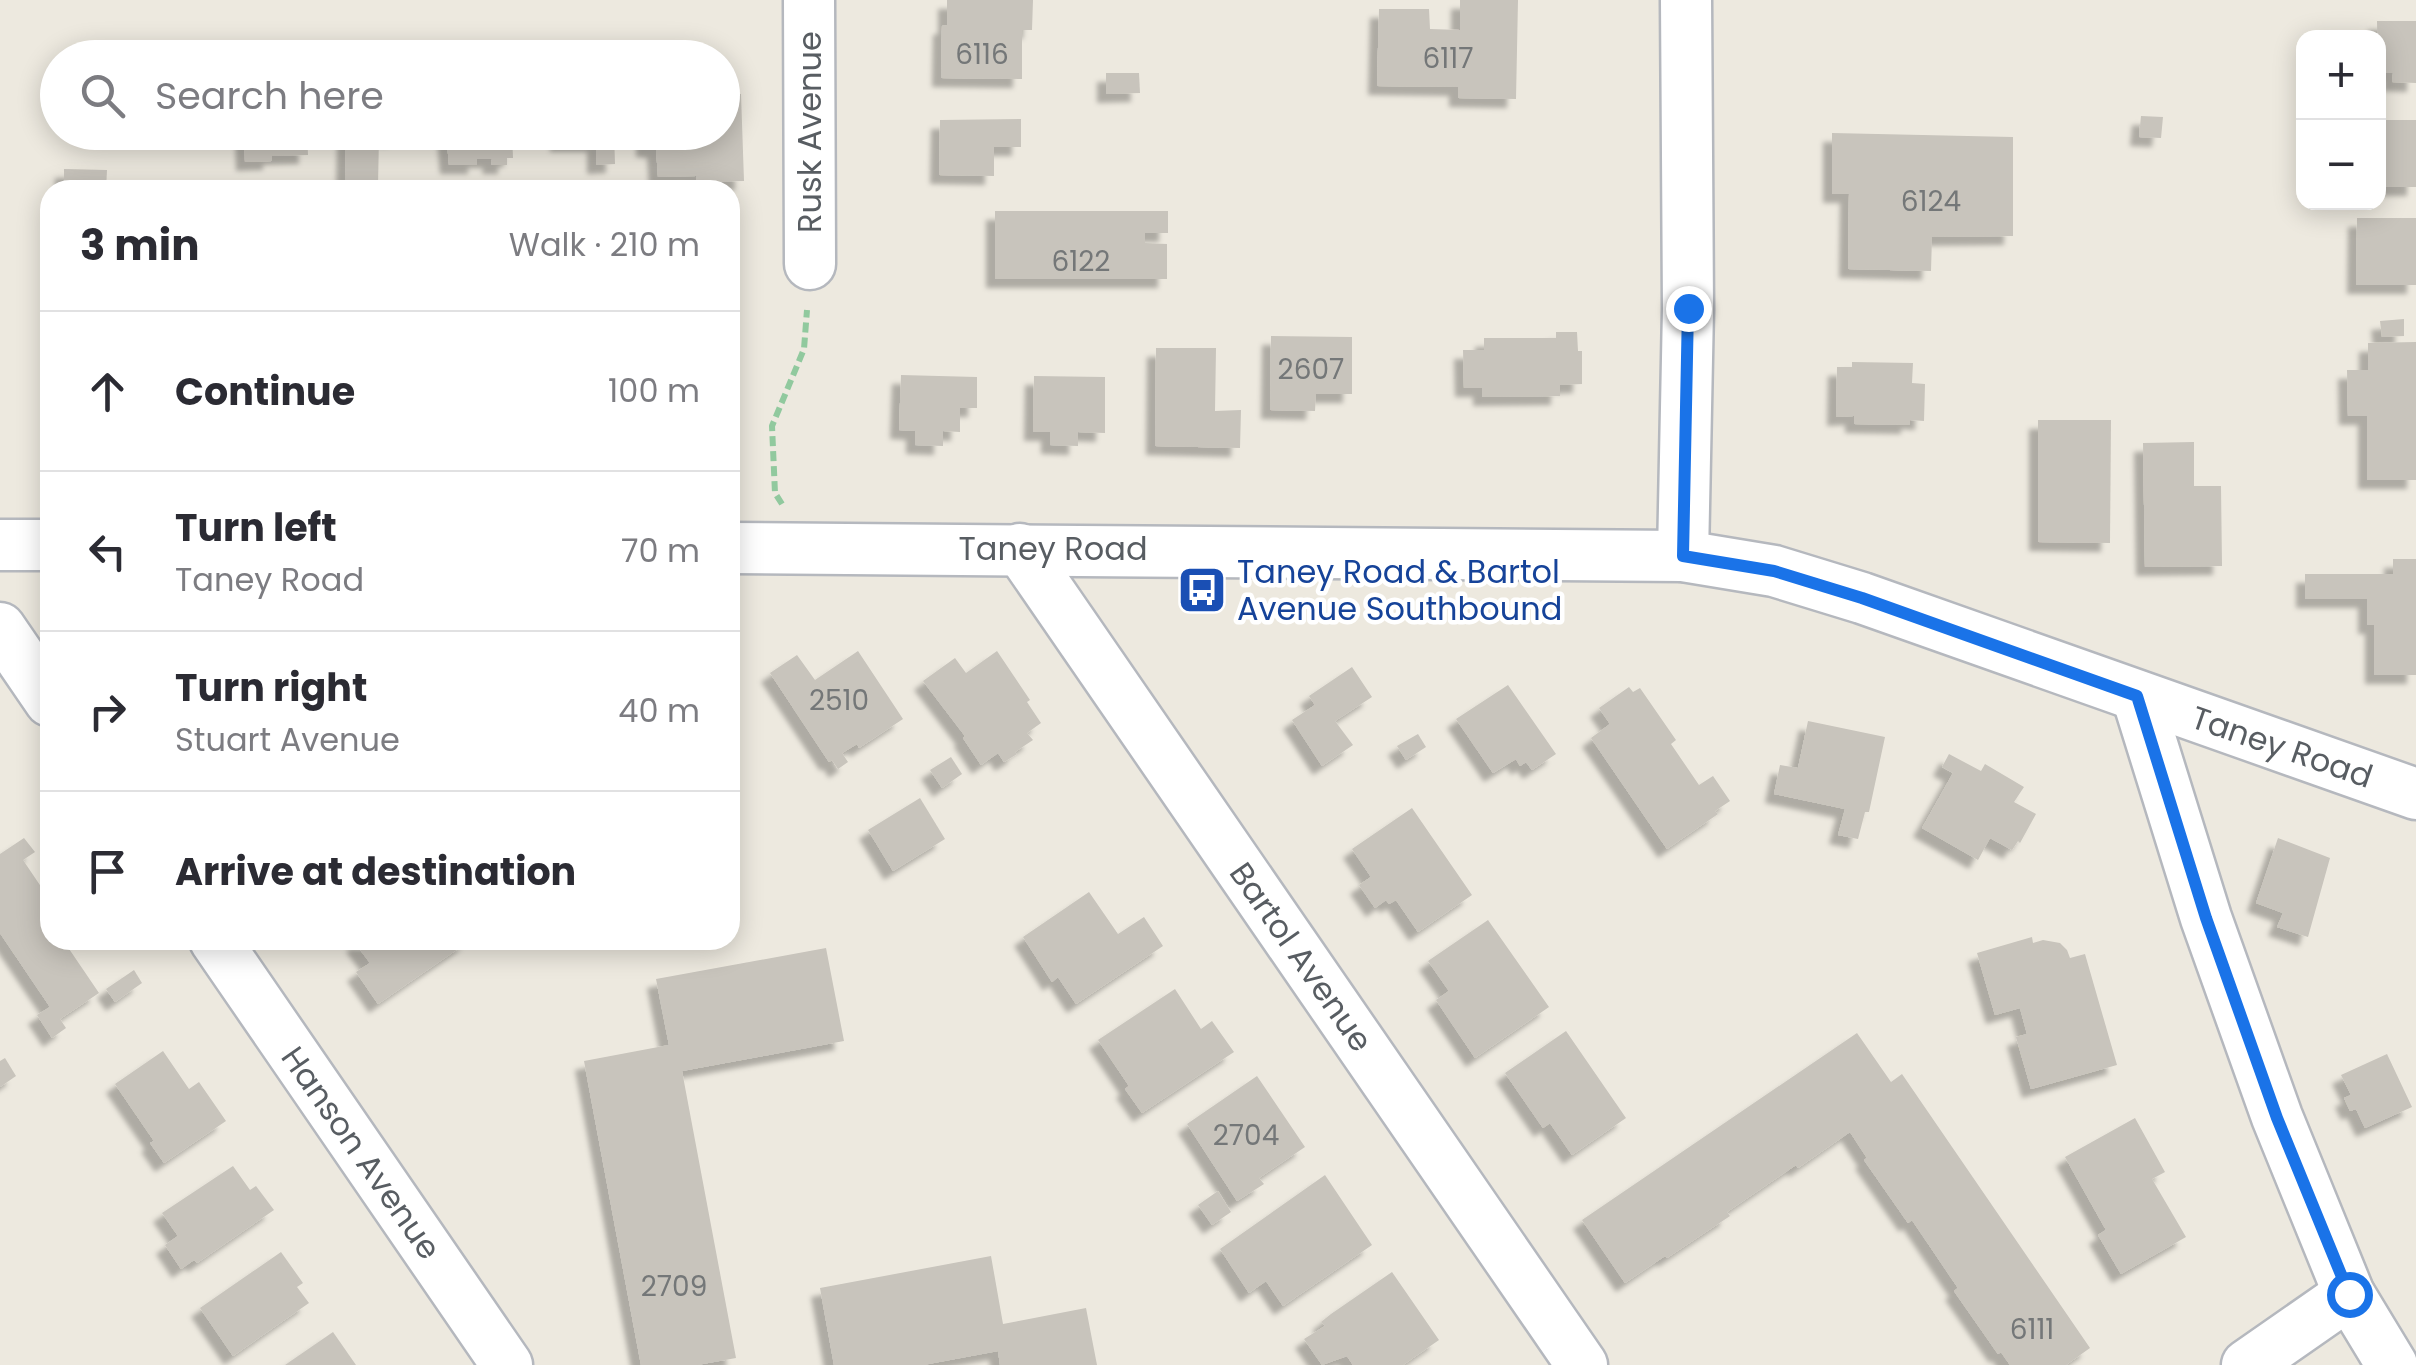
<!DOCTYPE html>
<html lang="en">
<head>
<meta charset="utf-8">
<style>
	body { margin:0; font-family:Poppins,sans-serif; background:#f7f7f7; color:#2b2b33 }
	.controls { position:absolute; right:30px; top:30px; display:grid; overflow:hidden; border-radius:20px; box-shadow:0 5px 25px #0003 }
	.controls button { width:90px; height:90px; display:grid; place-items:center; padding:0; border:0; border-bottom:2px solid #e1e1e2; background:#fff; color:#2b2b33; font:50px sans-serif }
	.stop { position:absolute; width:30px; height:30px; margin:-22px; border:8px solid #1a73e8; border-radius:50%; background:#fff }
	.stop.end { background:#1a73e8; border-color:#fff; box-shadow:0 2px 10px #0008 }
	.list { margin:0; padding:0; list-style:none }
	h2 { display:flex; justify-content:space-between; align-items:center; height:130px; margin:0; padding:0 40px; font-size:42px }
	h2 small { font-size:32px; font-weight:400; color:#7c7c81 }
	.list li { display:grid; grid-template-columns:65px 1fr auto; gap:30px; align-items:center; box-sizing:border-box; height:160px; padding:0 40px; border-top:2px solid #e1e1e2 }
	.list b { display:block; font-size:38px; white-space:nowrap }
	.list p { margin:0; font-size:32px; white-space:nowrap; color:#7c7c81 }
	.list em { font-size:32px; font-style:normal; color:#7c7c81 }
	.icon { flex:none; width:55px; height:55px; fill:none; stroke:currentColor; stroke-width:2; stroke-linecap:round; stroke-linejoin:round }
	.map { position:relative; flex:none; width:2416px; height:1365px; overflow:hidden }
	.search { position:absolute; background:#fff; box-shadow:0 5px 25px #0003; left:40px; top:40px; width:700px; height:110px; display:flex; align-items:center; gap:25px; box-sizing:border-box; padding:0 35px; border-radius:55px; color:#7c7c81; font-size:38px }
	.panel { position:absolute; background:#fff; box-shadow:0 5px 25px #0003; left:40px; top:180px; width:700px; height:770px; border-radius:30px }
	.map>svg:first-child { display:block }
</style>
</head>
<body>
<div class="map">
<svg width="2416" height="1365" viewBox="0 0 2416 1365">
	<defs>
		<filter id="shadow"><feDropShadow dx="-9" dy="9" stdDeviation="2.5" flood-color="#0004"/></filter>
	</defs>
	<rect width="100%" height="100%" fill="#ede9df"/>
	<g fill="#c8c4bc" filter="url(#shadow)">
		<polygon points="947,0 1033,0 1032,30 1022,30 1022,79 941,78 942,26 947,25"/>
		<polygon points="1460,0 1518,0 1516,99 1458,98 1458,87 1377,86 1379,9 1429,9 1430,29 1460,30"/>
		<polygon points="2377,21 2416,21 2416,83 2392,82 2393,73 2378,73"/>
		<polygon points="1106,73 1139,73 1140,93 1106,94"/>
		<polygon points="722,94 741,94 744,181 697,182 696,176 658,177 656,149 645,148 645,132 722,132"/>
		<polygon points="2141,116 2163,117 2161,138 2139,137"/>
		<polygon points="1021,119 1021,147 994,147 994,176 939,175 940,120"/>
		<rect x="2378" y="120" width="38" height="67"/>
		<polygon points="244,132 307,132 308,155 272,156 272,161 245,162"/>
		<polygon points="346,132 397,132 397,138 379,137 378,185 345,184"/>
		<polygon points="446,132 512,132 513,158 507,158 507,165 491,165 492,159 477,159 477,165 449,165"/>
		<polygon points="559,132 614,132 615,164 596,165 596,143 559,143"/>
		<polygon points="1832,133 2013,137 2013,236 1932,237 1931,271 1848,269 1849,194 1832,194"/>
		<polygon points="64,169 107,170 106,190 64,190"/>
		<polygon points="995,211 1168,211 1168,233 1145,233 1145,243 1167,244 1167,279 995,279"/>
		<polygon points="2357,218 2416,218 2416,285 2356,285"/>
		<polygon points="2404,319 2404,336 2382,337 2380,321"/>
		<polygon points="1556,332 1577,332 1578,351 1582,351 1582,384 1560,385 1560,396 1482,397 1482,388 1464,388 1463,350 1484,350 1484,338 1556,338"/>
		<polygon points="1271,336 1352,337 1352,394 1316,394 1315,411 1270,410"/>
		<polygon points="2416,342 2416,480 2367,480 2367,416 2348,416 2347,370 2368,370 2368,343"/>
		<polygon points="1156,348 1216,348 1215,411 1241,410 1240,448 1155,446"/>
		<polygon points="1852,362 1913,363 1912,383 1925,384 1924,421 1910,420 1910,425 1854,424 1854,416 1836,417 1837,367 1852,367"/>
		<polygon points="901,375 977,377 977,408 960,408 960,432 943,431 943,446 915,445 915,431 899,430"/>
		<polygon points="1034,376 1105,377 1105,433 1078,432 1078,446 1050,445 1050,432 1033,432"/>
		<polygon points="2038,420 2111,420 2110,543 2038,542"/>
		<polygon points="2194,442 2194,486 2221,486 2222,566 2145,567 2143,443"/>
		<polygon points="2393,559 2416,559 2416,675 2374,675 2374,625 2367,625 2367,599 2305,599 2305,574 2393,574"/>
		<polygon points="858,651 903,719 859,748 857,744 842,753 848,762 838,769 832,760 829,762 770,673 797,655 815,680"/>
		<polygon points="997,651 1030,700 1027,702 1041,723 1027,733 1033,740 1015,752 1017,754 1004,762 998,753 981,765 963,738 965,736 923,681 955,658 966,673"/>
		<polygon points="1352,667 1372,697 1335,721 1353,745 1322,766 1292,720 1315,705 1309,696"/>
		<polygon points="1508,685 1556,754 1532,770 1526,762 1520,766 1516,759 1493,773 1456,719"/>
		<polygon points="1629,687 1633,692 1640,688 1676,740 1671,744 1699,785 1713,776 1730,801 1715,811 1718,814 1667,849 1591,738 1610,724 1599,708"/>
		<polygon points="1808,721 1885,737 1869,812 1865,812 1858,839 1838,835 1845,809 1774,794 1780,765 1798,768"/>
		<polygon points="1418,734 1426,747 1406,760 1397,746"/>
		<polygon points="1949,754 1981,771 1985,764 2024,787 2014,802 2036,814 2020,843 2018,841 2012,850 1990,838 1978,860 1922,828 1953,773 1942,767"/>
		<polygon points="951,757 962,774 942,788 930,770"/>
		<polygon points="920,798 945,839 893,871 868,830"/>
		<polygon points="1412,808 1472,895 1418,932 1396,900 1389,904 1386,900 1375,908 1359,885 1371,877 1352,849"/>
		<polygon points="24,838 35,852 23,860 50,900 50,940 63,940 99,993 60,1019 66,1028 52,1038 37,1015 50,1007 0,933 0,854"/>
		<polygon points="2278,838 2330,858 2308,937 2277,927 2283,913 2256,903"/>
		<polygon points="1089,892 1118,934 1144,917 1163,946 1076,1004 1058,977 1052,982 1023,937"/>
		<polygon points="1488,920 1549,1007 1475,1058 1436,1000 1449,991 1428,961"/>
		<polygon points="2032,937 2033,943 2043,940 2060,943 2067,950 2070,958 2085,954 2117,1065 2031,1089 2016,1037 2027,1034 2020,1008 1995,1015 1977,953"/>
		<polygon points="359,940 471,940 378,1004 356,972 370,963 355,943"/>
		<polygon points="826,948 844,1041 682,1071 736,1358 697,1365 641,1365 584,1061 669,1045 656,979"/>
		<polygon points="134,970 142,983 115,1002 106,989"/>
		<polygon points="1175,989 1201,1029 1212,1021 1234,1052 1142,1113 1125,1089 1129,1086 1098,1040"/>
		<polygon points="1566,1031 1626,1118 1572,1155 1550,1123 1543,1128 1505,1073"/>
		<polygon points="1857,1033 1891,1082 1902,1074 2090,1348 2066,1365 2010,1365 2001,1352 1998,1354 1954,1291 1958,1288 1912,1220 1908,1223 1864,1160 1867,1158 1850,1132 1798,1168 1796,1165 1727,1212 1730,1216 1667,1258 1665,1256 1625,1283 1582,1220"/>
		<polygon points="163,1051 189,1089 199,1082 226,1121 164,1163 150,1143 154,1141 115,1084"/>
		<polygon points="2387,1054 2412,1107 2365,1128 2356,1109 2350,1111 2344,1098 2351,1095 2341,1075"/>
		<polygon points="5,1058 16,1076 0,1087 0,1061"/>
		<polygon points="1257,1076 1305,1147 1259,1178 1264,1184 1237,1201 1187,1124"/>
		<polygon points="2135,1118 2165,1172 2152,1179 2186,1237 2121,1274 2098,1235 2106,1230 2065,1157"/>
		<polygon points="233,1166 250,1190 256,1186 274,1210 197,1263 194,1260 181,1269 165,1245 178,1236 162,1213"/>
		<polygon points="1325,1175 1372,1245 1283,1306 1266,1281 1249,1293 1220,1249"/>
		<polygon points="1218,1191 1231,1212 1212,1225 1198,1205"/>
		<polygon points="281,1252 303,1283 297,1287 309,1303 233,1356 200,1308"/>
		<polygon points="991,1256 1003,1324 1086,1308 1097,1365 1000,1365 998,1351 923,1365 834,1365 820,1288"/>
		<polygon points="1392,1272 1439,1340 1403,1365 1353,1365 1347,1356 1322,1365 1304,1339 1325,1326 1321,1322 1331,1314"/>
		<polygon points="333,1332 356,1365 285,1365"/>
	</g>
	<g fill="none" stroke-linecap="round" stroke-linejoin="round">
		<g stroke="#b5b8be" stroke-width="55">
			<g id="minor">
				<polyline points="809,0 810,264"/>
				<polyline points="0,545 50,545"/>
				<polyline points="730,548 1683,556 1774,571 1862,598 2416,794"/>
				<polyline points="1020,549 1582,1365"/>
				<polyline points="1683,556 1688,309 1686,0"/>
				<polyline points="0,628 50,701"/>
				<polyline points="2137,696 2206,918 2277,1117 2349,1294 2392,1365"/>
				<polyline points="215,940 507,1365"/>
				<polyline points="2247,1365 2349,1294"/>
			</g>
		</g>
		<polyline stroke="#91c99e" stroke-width="6" stroke-dasharray="10 5" stroke-linecap="butt" points="782,504 775,493 772,426 804,349 807,310"/>
		<use href="#minor" stroke="#fff" stroke-width="50"/>
	</g>
	<g fill="none" stroke-linecap="round" stroke-linejoin="round">
		<polyline stroke="#1a73e8" stroke-width="12" points="1688,308 1683,556 1774,571 1862,598 2137,696 2206,918 2277,1118 2349,1294"/>
	</g>
	<defs>
		<g id="bus-square" transform="scale(2.5)"><rect x="-9" y="-9" width="18" height="18" rx="4" fill="#1a4fb4" stroke="#fff"/><path d="M-5-6H5V4H4V6H2V4H-2V6H-4V4H-5ZM-3.5-4V0h7V-4ZM-3.5 1.2v1.5H-2V1.2ZM2 1.2v1.5H3.5V1.2Z" fill="#fff"/></g>
	</defs>
	<g fill-rule="evenodd">
		<use href="#bus-square" x="1202" y="590"/>
	</g>
	<g text-anchor="middle" stroke-width="9" stroke-linejoin="round" paint-order="stroke">
		<g font-size="28" fill="#747778">
			<text x="982" y="64">6116</text>
			<text x="1448" y="68">6117</text>
			<text x="1931" y="211">6124</text>
			<text x="1081" y="271">6122</text>
			<text x="1311" y="379">2607</text>
			<text x="839" y="710">2510</text>
			<text x="1246" y="1145">2704</text>
			<text x="674" y="1296">2709</text>
			<text x="2032" y="1339">6111</text>
		</g>
		<g font-size="32" fill="#585d62" stroke="#fff">
			<text transform="translate(810 132) rotate(-90)" y="11">Rusk Avenue</text>
			<text x="1053" y="560">Taney Road</text>
			<text transform="translate(2282 747) rotate(19)" y="11">Taney Road</text>
			<text transform="translate(1301 957) rotate(55)" y="11">Bartol Avenue</text>
			<text transform="translate(361 1153) rotate(55)" y="11">Hanson Avenue</text>
		</g>
		<g font-size="32" fill="#164399" stroke="#fff" text-anchor="start">
			<text x="1237" y="583">Taney Road &amp; Bartol<tspan x="1237" dy="37">Avenue Southbound</tspan></text>
		</g>
	</g>
</svg>
<div class="controls">
<button>+</button>
<button>−</button>
</div>
<div class="stop" style="left:2349px;top:1294px"></div>
<div class="stop end" style="left:1688px;top:308px"></div>
<div class="search"><svg class="icon" aria-label="search" viewBox="0 0 24 24"><circle cx="10" cy="10" r="6"/><path d="M15 15l6 6"/></svg>Search here</div>
<section class="panel">
<h2>3 min<small>Walk · 210 m</small></h2>
<ul class="list">
<li><svg class="icon" aria-label="ahead" viewBox="0 0 24 24"><path d="M12 20V5M6 11l6-6 6 6"/></svg><div><b>Continue</b></div><em>100 m</em></li>
<li><svg class="icon" aria-label="left" viewBox="0 0 24 24"><path d="M17 20v-9H6M10 6l-5 5 5 5"/></svg><div><b>Turn left</b><p>Taney Road</p></div><em>70 m</em></li>
<li><svg class="icon" aria-label="right" viewBox="0 0 24 24"><path d="M7 20v-9h11M14 6l5 5-5 5"/></svg><div><b>Turn right</b><p>Stuart Avenue</p></div><em>40 m</em></li>
<li><svg class="icon" aria-label="arrive" viewBox="0 0 24 24"><path d="M6 21V4h12l-3 4 3 4H6"/></svg><div><b>Arrive at destination</b></div></li>
</ul>
</section>
</div>
</body>
</html>
